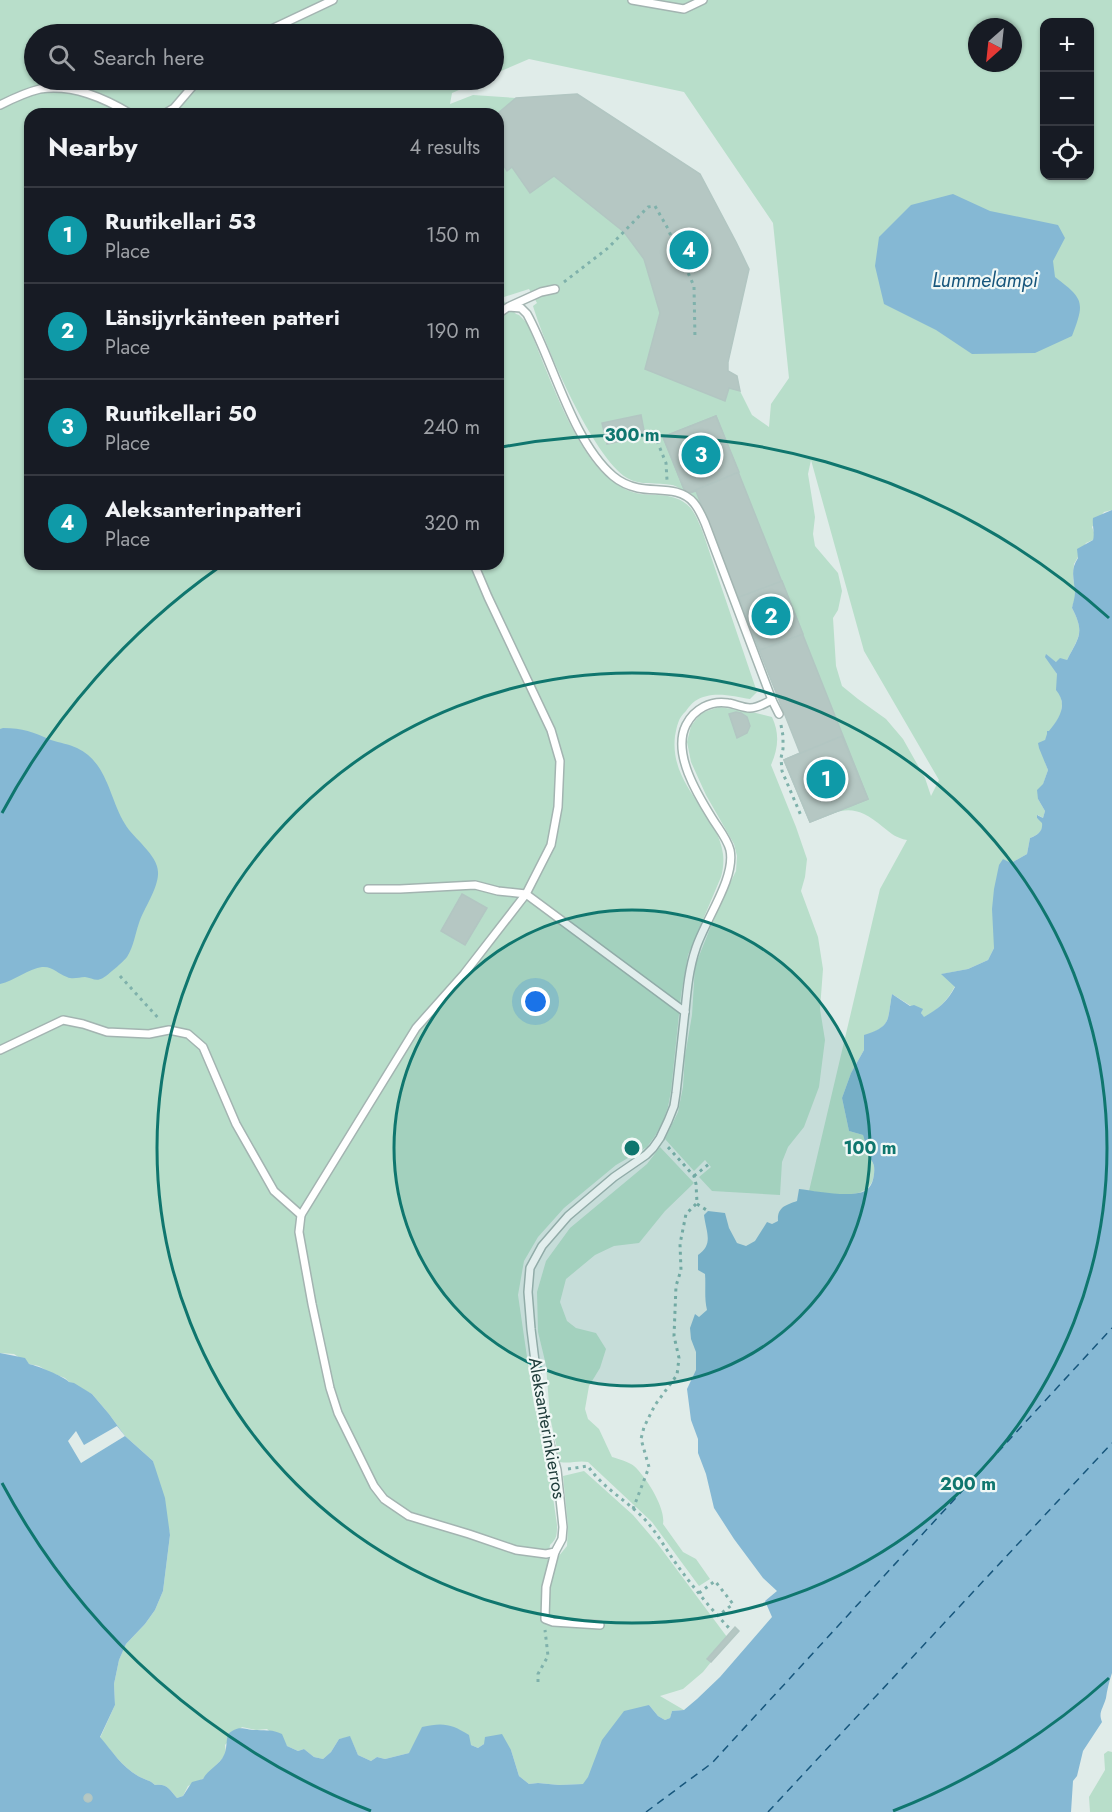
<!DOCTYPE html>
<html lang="en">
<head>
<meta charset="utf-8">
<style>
	body { margin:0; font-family:Jost,sans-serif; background:#20242c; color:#f1f3f6 }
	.controls { position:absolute; right:18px; top:18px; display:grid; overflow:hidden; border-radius:12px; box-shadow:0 2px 4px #0004 }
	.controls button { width:54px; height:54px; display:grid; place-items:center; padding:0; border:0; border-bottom:2px solid #363941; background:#171b24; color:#f1f3f6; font:30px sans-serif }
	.compass { position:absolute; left:968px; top:18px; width:54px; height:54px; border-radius:50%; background:#171b24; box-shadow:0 2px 4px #0004; rotate:207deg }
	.you { position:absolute; left:536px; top:1002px; width:21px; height:21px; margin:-15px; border:4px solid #fff; border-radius:50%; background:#1a73e8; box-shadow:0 0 0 9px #1a73e833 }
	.badge { display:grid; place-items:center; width:39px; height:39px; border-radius:50%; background:#f99c51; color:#fff; font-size:20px; font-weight:700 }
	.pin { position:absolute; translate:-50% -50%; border:3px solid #fff; box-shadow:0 2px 6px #0006 }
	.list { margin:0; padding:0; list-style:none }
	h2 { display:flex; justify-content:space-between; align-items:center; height:78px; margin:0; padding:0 24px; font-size:26px }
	h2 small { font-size:20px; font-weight:400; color:#9ea1a6 }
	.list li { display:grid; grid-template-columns:39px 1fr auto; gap:18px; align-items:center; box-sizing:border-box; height:96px; padding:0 24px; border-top:2px solid #363941 }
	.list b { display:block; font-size:22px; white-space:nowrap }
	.list p { margin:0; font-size:20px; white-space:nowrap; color:#9ea1a6 }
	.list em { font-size:20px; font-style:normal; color:#9ea1a6 }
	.icon { flex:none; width:33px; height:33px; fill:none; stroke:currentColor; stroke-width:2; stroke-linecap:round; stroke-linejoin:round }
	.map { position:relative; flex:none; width:1112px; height:1812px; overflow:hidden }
	.search { position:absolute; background:#171b24; box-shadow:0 2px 4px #0004; left:24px; top:24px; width:480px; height:66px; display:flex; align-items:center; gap:15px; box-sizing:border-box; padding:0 21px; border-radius:33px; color:#9ea1a6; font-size:22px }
	.panel { position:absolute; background:#171b24; box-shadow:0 2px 4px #0004; left:24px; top:108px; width:480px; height:462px; border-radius:18px }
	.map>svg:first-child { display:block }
</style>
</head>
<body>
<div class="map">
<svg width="1112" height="1812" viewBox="0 0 1112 1812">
	<rect width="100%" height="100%" fill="#e0ece9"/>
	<g fill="#b8deca" fill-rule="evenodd">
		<path d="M 0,0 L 1112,0 L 1112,510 L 1104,512 L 1092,527 L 1095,535 L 1093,540 L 1086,543 L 1074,564 L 1073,578 L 1076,595 L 1072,608 C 1085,633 1079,636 1067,660 L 1056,662 L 1046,655 L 1057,674 L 1062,704 L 1061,714 L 1045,740 L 1045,762 L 1048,770 L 1038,799 L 1045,811 L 1043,818 L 1038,815 L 1037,818 L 1043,822 C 1043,831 1038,835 1030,838 L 1027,854 L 1011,863 L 994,930 L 994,948 L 988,960 L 968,969 L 942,974 L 955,986 C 947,1002 938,1009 924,1018 L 921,1013 L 922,1010 L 911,1006 L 892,994 C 887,1021 892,1026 864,1036 L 864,1050 L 851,1073 L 842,1098 L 849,1131 L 863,1135 C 865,1141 866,1147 868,1153 C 869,1158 873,1161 874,1166 C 878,1205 832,1194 809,1191 L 880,889 L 907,840 C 896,838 892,834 883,827 C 853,802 843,809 810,822 L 784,760 L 800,753 L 702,505 C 695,500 679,486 672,485 C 657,482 640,486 627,478 C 593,457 545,346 533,306 L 537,303 L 529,289 L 501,298 L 516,314 L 519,315 L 527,323 C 546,367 574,452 611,480 C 620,487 629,492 640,494 C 655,496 672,493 685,503 C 694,509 698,521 702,530 L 757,692 L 750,699 C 733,696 711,690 695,701 C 692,703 688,708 686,711 C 678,718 677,726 675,736 C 669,786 718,813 723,854 C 724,862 723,870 721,877 L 688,955 L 681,995 L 671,1091 L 668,1107 L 663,1121 L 655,1136 L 647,1147 L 616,1165 L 564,1208 L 538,1237 L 524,1261 L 518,1295 L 534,1405 L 547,1456 L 557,1525 C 557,1534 557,1539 550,1545 L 548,1559 L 558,1557 L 567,1546 L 568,1526 L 563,1476 L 584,1471 L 633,1515 L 657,1543 L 727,1637 L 707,1658 L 711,1662 L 703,1672 L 683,1689 L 660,1696 L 684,1710 L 672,1711 L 670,1718 L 665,1720 L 658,1716 L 649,1705 L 584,1784 L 559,1785 L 538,1783 L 529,1784 L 519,1776 L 511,1750 L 484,1744 L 478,1748 L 471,1745 L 409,1753 L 385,1759 L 377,1757 L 371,1761 L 358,1755 L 350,1737 L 339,1739 L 331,1752 L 323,1759 L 314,1757 L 304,1749 L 298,1751 L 287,1746 L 267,1729 L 256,1730 L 242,1727 L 225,1745 L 226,1753 L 222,1759 L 203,1779 L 188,1786 L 183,1796 L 177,1798 C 170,1790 167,1783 155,1785 C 150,1780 145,1780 138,1776 C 122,1767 112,1751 100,1738 L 115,1705 L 114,1684 L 119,1660 L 126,1644 L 145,1624 L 155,1610 L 163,1591 L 170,1535 L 153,1461 L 125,1436 L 109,1414 L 92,1394 L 69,1382 L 65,1378 L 49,1372 L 39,1366 L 29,1364 L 14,1354 L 0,1353 ZM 1044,22 L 1090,22 L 1090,176 L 1044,176 ZM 977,27 L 1013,27 L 1013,63 L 977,63 ZM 34,34 L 494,34 L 494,74 L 529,59 L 684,92 L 773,223 L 789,378 L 771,404 L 769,427 L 752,415 L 740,391 L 737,376 L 728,371 L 728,362 L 749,269 L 700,174 L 577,94 L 516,98 L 473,95 L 450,104 L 452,93 L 482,80 L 34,80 ZM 30,114 L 498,114 L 498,564 L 30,564 ZM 811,460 L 864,651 L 939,780 L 931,796 L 925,778 L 903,739 L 886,719 L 858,699 L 842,686 L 836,666 L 833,618 L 838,610 L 842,591 L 838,573 L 815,546 L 813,534 L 815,517 L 808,474 Z"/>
		<path d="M 719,707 L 752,712 L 772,717 C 780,734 778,749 771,765 L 796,827 L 807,859 L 805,877 L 801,891 L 818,937 L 823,969 L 820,1009 L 825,1040 L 819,1087 L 804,1127 L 788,1147 L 782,1162 L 780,1195 L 712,1191 L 699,1177 L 711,1167 L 705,1160 L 694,1171 L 665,1139 L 678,1112 L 683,1087 L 685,1056 L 692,1015 L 695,966 L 721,901 L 736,871 L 737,856 L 734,844 L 706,795 L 691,762 L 687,742 L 691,726 L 701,713 Z"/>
		<path d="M 660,1147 L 694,1183 L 665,1211 L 639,1243 L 614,1246 L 595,1255 L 566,1279 L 560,1302 L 567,1321 L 576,1328 L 596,1333 L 606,1349 L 600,1368 L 589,1386 L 585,1409 L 588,1419 L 599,1429 L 612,1457 C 619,1459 629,1462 634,1466 C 646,1477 666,1508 663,1524 L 683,1552 L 696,1559 L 710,1579 L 699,1586 L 652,1522 L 588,1462 C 578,1460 570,1464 560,1462 L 550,1417 L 546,1365 L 538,1332 L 537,1292 L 546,1261 L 570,1228 L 647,1164 Z"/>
		<polygon points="1108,1751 1112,1752 1112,1812 1090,1812 1089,1797 1105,1770 1104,1754"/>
	</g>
	<g fill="#85b8d4">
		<path d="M 953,194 L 990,211 L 1058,225 L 1065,238 L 1053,261 L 1055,277 C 1084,299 1085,302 1072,336 L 1035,353 L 972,354 L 936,330 L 884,304 L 875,266 L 879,237 L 911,205 Z"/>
		<path d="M 1112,510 L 1112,1673 C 1109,1682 1107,1690 1106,1698 C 1103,1709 1098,1712 1102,1722 L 1083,1751 L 1077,1776 L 1073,1781 L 1071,1812 L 0,1812 L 0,1353 L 25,1358 L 29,1364 C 38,1366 63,1376 69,1382 L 74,1383 L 92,1394 L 109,1414 L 125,1436 L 153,1461 L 165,1498 L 170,1535 L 163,1591 L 155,1610 L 145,1624 L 126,1644 L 119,1660 L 114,1684 L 115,1705 L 100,1737 C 112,1751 122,1767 138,1776 C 145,1780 150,1780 155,1785 C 167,1783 170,1790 177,1798 L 183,1796 L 192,1782 L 203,1779 C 208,1769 220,1765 224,1755 C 227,1750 226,1741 228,1734 C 240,1724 243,1730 257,1730 C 268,1731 271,1729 282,1734 L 287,1746 L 298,1751 L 304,1749 L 314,1757 L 323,1759 L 331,1752 L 339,1739 L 350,1736 L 358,1755 L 371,1761 L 377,1757 L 385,1759 L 409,1753 L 422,1727 C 443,1722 452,1724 469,1735 L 471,1745 L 478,1748 L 484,1744 L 485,1737 L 502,1734 L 511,1750 L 519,1776 L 529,1784 L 538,1783 L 559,1785 L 583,1784 L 588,1777 L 602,1740 L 624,1711 L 649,1705 L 658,1716 L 665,1720 L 670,1718 L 672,1711 L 684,1710 L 697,1699 L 720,1677 L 772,1617 L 765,1601 L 777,1591 L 763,1578 L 734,1539 L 714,1508 L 706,1474 L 698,1453 L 698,1439 L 691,1420 L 687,1389 L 696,1370 L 696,1352 L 691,1339 L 690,1328 L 695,1314 L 699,1317 L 707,1310 C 704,1298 706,1286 705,1274 L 698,1270 L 698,1255 C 714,1244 706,1232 704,1215 L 708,1211 L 725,1213 L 729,1228 L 737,1243 L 746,1246 L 755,1241 L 767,1222 L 772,1224 L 778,1221 C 777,1207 786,1205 797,1201 L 799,1189 C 815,1191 851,1198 865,1191 C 873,1187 875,1174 874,1166 C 873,1161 869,1158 868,1153 C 866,1147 865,1141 863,1135 L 849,1131 L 842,1098 L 851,1073 L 864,1050 L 864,1035 C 892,1026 887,1021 892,994 L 910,1006 L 914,1005 L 923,1009 L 921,1013 L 924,1017 C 938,1009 947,1002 955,987 L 941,974 L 968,969 L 988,960 L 994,948 L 992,909 L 994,889 L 999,865 L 1003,859 L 1011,863 L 1027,854 L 1030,838 C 1038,835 1043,831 1042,823 L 1037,818 L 1037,815 L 1043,818 L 1045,811 L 1038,799 L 1037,790 L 1043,784 L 1048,770 L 1039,748 L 1038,743 L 1045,740 L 1047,734 L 1047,731 L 1049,731 C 1060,718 1068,704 1056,690 L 1057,674 L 1045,657 L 1046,654 L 1056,662 L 1060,658 L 1067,660 C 1079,637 1085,633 1072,608 C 1073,603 1075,597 1075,593 C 1074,579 1070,570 1078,558 L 1077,549 L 1093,540 C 1095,533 1092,526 1093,518 Z"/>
		<path d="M 3,728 C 23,728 33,732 51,740 C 60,743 69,744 77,748 C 108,763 109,798 125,824 C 133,838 158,855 158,872 C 159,887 144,908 139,923 C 135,934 134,946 127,957 C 123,962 108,975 103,978 C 96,982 92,978 85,977 C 79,977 73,980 67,977 C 58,974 53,966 42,967 C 30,968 14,981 0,984 L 0,729 Z"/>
	</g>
	<polygon fill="#e0ece9" points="117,1426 125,1436 81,1463 68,1441 76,1431 84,1445"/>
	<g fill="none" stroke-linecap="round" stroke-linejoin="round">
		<g stroke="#17567c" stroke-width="1.5" stroke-dasharray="8 6" stroke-linecap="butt">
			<polyline points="646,1812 712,1763 1112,1328"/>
			<polyline points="768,1812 1112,1443"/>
		</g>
	</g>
	<g fill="#b5c7c3" stroke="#b2c6c2" stroke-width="1.5">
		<polygon points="577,94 700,174 736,242 749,269 728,362 728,371 737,376 740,391 729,388 725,401 645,369 660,313 644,259 624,232 554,176 530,193 512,167 507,171 498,156 497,114 516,98"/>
		<polygon points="641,415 645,436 607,444 602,423"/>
		<polygon points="716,416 868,799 810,822 784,760 800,753 696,491 686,494 663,437"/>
		<polygon points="716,416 739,472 686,494 663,437"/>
		<polygon points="782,581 803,634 760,650 739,597"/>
		<polygon points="736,712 741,713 747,717 750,726 747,733 737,738 729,714"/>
		<polygon points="842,736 868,799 810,822 784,760"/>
		<polygon points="462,894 487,908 465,945 441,931"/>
		<polygon points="735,1627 739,1631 711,1662 707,1659"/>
		<circle cx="88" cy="1798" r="4"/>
	</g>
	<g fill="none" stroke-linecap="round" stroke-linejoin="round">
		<g stroke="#a3b4b1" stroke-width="10">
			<g id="service">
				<polyline points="632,0 684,9 703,0"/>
				<polyline points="261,34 333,0"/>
				<path d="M 0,105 C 12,99 27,92 40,89 C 73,84 104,98 131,114"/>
				<polyline points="164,114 174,108 198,80"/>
				<polyline points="510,306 541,292 555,289"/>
				<path d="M 498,314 L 508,307 L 521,308 L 527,314 C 553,361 572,441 613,476 C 620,482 629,486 638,488 C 656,492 680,486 694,503 C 699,509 702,516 705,523 L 772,700 L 779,714"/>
				<polyline points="368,889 400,889 475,885 498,891 526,894 685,1012"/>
				<path d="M 0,1050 L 63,1020 L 83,1024 L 107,1032 L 149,1034 L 169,1030 L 188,1034 L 203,1047 L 236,1124 L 274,1191 L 301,1215 L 299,1232 L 312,1304 L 330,1388 L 338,1413 L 374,1486 L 384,1499 L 409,1516 L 469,1534 L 516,1550 L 546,1554 L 555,1552 L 562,1539 L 563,1527 L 557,1470 L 541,1410 L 531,1329 L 528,1292 L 530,1268 L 542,1246 L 568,1216 L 614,1177 L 646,1155 L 653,1148 L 660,1138 L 668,1121 L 674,1106 L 676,1093 C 679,1066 682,1038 685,1011 C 687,990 689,968 696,948 C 705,920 736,878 730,850 C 727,838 718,828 712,818 C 697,794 672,753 686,725 C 694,709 711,700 728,703 C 735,704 743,708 750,708 C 758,708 765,703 772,700"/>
				<polyline points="301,1215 416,1028 464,974 526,894 551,845 558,807 560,761 551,730 488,597 474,564"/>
				<polyline points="555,1552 546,1587 545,1619 553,1622 600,1625"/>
			</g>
		</g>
		<g stroke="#7fb1ab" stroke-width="3" stroke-dasharray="3 4.5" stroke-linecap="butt">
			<polyline points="564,282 608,248 648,207 655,206 667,227 694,286 695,339"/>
			<polyline points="657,441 666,463 667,480"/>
			<polyline points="781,725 783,736 783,749 781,758 782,771 802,818"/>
			<polyline points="120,976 160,1020"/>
			<polyline points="694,1176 709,1164"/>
			<polyline points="697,1204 708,1211"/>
			<path d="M 568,1469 L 588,1466 C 603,1489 630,1502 648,1523 C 659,1536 667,1551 677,1565 C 693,1587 711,1609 730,1629"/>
			<polyline points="633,1509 649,1467 641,1439 644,1427 655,1405 677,1375 679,1358 674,1336 676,1286 681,1270 680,1244 686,1214 697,1203 696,1184 694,1176 667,1146"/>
			<polyline points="699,1593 715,1581 733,1604 718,1616"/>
			<polyline points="538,1682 538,1674 548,1656 545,1630"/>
		</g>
		<use href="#service" stroke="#fff" stroke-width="7"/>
	</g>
	<circle cx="632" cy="1148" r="238" fill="#0f766e" fill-opacity=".12"/>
	<g fill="none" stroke="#0f766e" stroke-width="3">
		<circle cx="632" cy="1148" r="238"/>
		<circle cx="632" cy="1148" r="475"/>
		<path d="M1109 1678A713 713 0 0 1 893 1811M371 1811A713 713 0 0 1 2 1483M2 813A713 713 0 0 1 218 568M502 447A713 713 0 0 1 1109 618"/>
	</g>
	<g text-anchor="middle" stroke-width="4.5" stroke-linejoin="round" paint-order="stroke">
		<g font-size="18" fill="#203d3b" stroke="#f1f8f6">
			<text transform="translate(547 1428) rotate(80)" y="6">Aleksanterinkierros</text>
		</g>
		<g font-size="20" font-style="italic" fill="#17567c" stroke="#f1f8f6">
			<text x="985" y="287">Lummelampi</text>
		</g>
	</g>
	<circle cx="632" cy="1148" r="9" fill="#0f766e" stroke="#f1f8f6" stroke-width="3"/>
	<g font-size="18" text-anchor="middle" font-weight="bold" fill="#0f766e" stroke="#f1f8f6" stroke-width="4.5" stroke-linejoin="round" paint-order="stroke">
		<text x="632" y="441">300 m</text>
		<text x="870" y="1154">100 m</text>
		<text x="968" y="1490">200 m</text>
	</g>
</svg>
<div class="controls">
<button>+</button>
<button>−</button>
<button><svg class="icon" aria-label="locate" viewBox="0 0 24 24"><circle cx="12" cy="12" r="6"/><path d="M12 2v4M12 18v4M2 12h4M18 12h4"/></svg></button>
</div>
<svg class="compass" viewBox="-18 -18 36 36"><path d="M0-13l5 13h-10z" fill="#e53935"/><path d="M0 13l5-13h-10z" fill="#9ea1a6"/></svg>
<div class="you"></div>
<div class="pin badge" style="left:826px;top:779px;background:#0f9aa8">1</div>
<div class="pin badge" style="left:771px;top:616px;background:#0f9aa8">2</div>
<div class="pin badge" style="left:701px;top:455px;background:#0f9aa8">3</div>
<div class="pin badge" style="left:689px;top:250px;background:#0f9aa8">4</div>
<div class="search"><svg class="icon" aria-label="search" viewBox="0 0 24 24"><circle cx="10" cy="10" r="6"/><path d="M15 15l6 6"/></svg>Search here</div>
<section class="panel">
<h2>Nearby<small>4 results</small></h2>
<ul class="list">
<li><span class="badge" style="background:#0f9aa8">1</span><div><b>Ruutikellari 53</b><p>Place</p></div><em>150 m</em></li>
<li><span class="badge" style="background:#0f9aa8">2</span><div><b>Länsijyrkänteen patteri</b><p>Place</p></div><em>190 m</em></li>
<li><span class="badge" style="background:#0f9aa8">3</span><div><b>Ruutikellari 50</b><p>Place</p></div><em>240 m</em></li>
<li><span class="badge" style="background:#0f9aa8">4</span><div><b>Aleksanterinpatteri</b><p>Place</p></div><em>320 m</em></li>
</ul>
</section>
</div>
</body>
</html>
